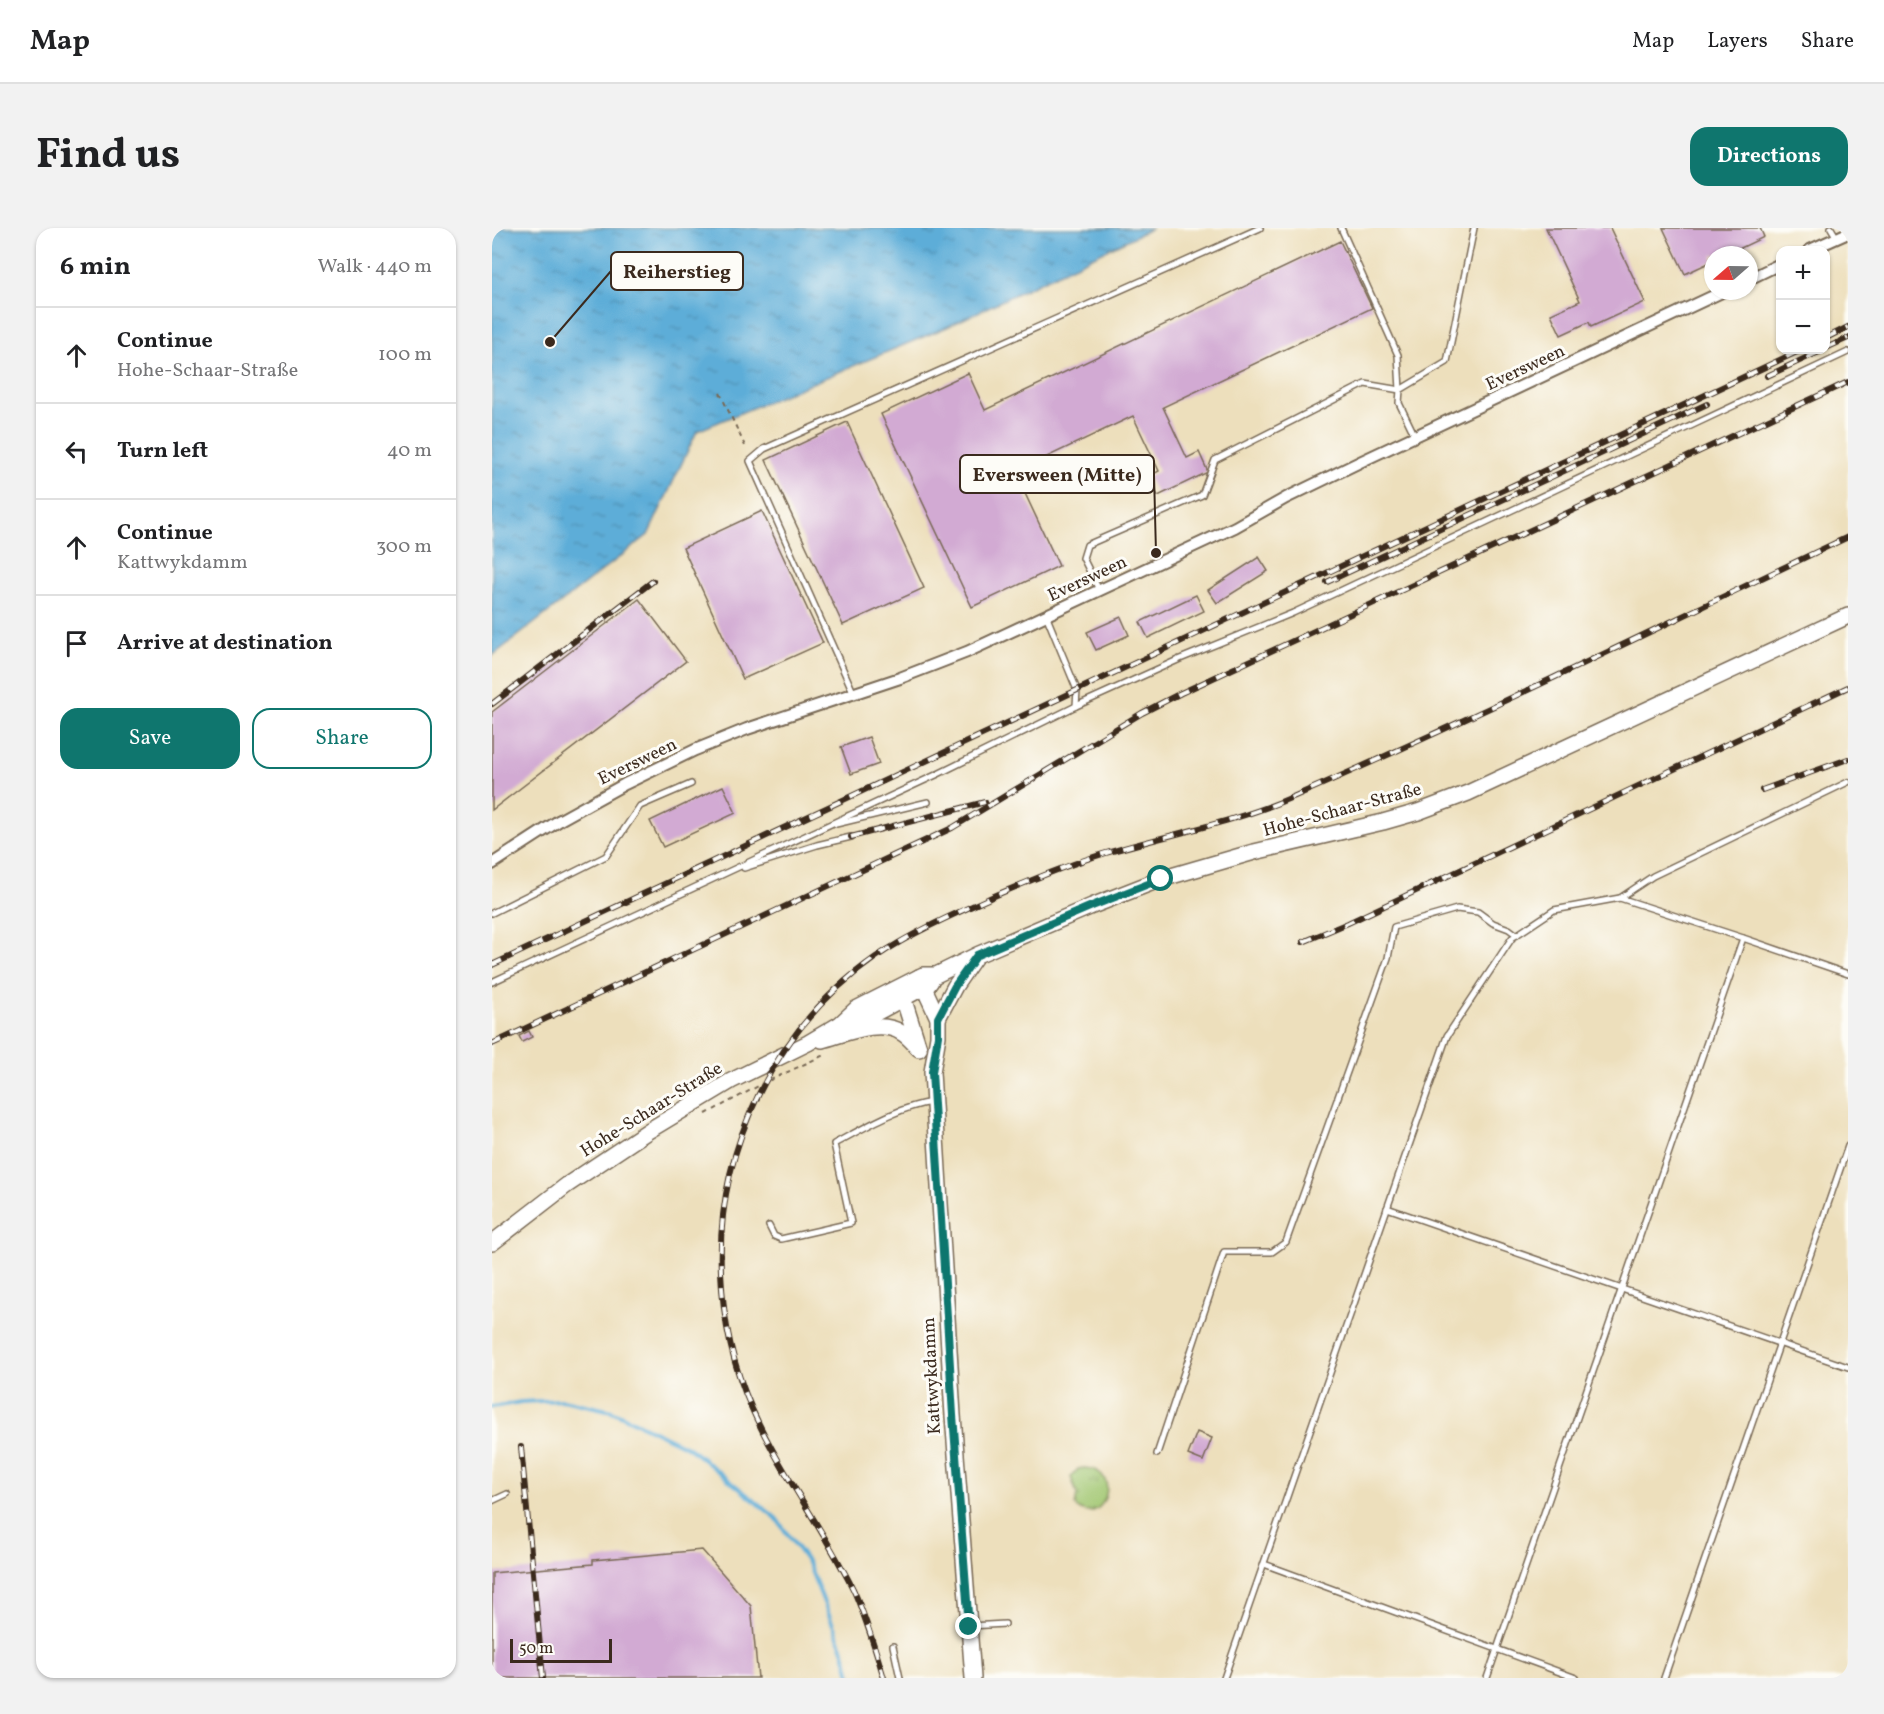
<!DOCTYPE html>
<html lang="en">
<head>
<meta charset="utf-8">
<style>
	body { margin:0; font-family:Vollkorn,serif; background:#f2f2f2; color:#202124 }
	.controls { position:absolute; right:18px; top:18px; display:grid; overflow:hidden; border-radius:12px; box-shadow:0 2px 4px #0004 }
	.controls button { width:54px; height:54px; display:grid; place-items:center; padding:0; border:0; border-bottom:2px solid #e0e0e0; background:#fff; color:#202124; font:30px sans-serif }
	.compass { position:absolute; left:1212px; top:18px; width:54px; height:54px; border-radius:50%; background:#fff; box-shadow:0 2px 4px #0004; rotate:250deg }
	.scale { position:absolute; left:18px; bottom:15px; width:102px; box-sizing:border-box; padding-left:6px; border:3px solid #3b2a1e; border-top:0; font-size:16px; line-height:21px; white-space:nowrap; color:#3b2a1e; -webkit-text-stroke:4px #fdfcf7; paint-order:stroke }
	.stop { position:absolute; width:18px; height:18px; margin:-14px; border:4px solid #0f766e; border-radius:50%; background:#fff }
	.stop.end { background:#0f766e; border-color:#fff; box-shadow:0 2px 6px #0008 }
	.list { margin:0; padding:0; list-style:none }
	h2 { display:flex; justify-content:space-between; align-items:center; height:78px; margin:0; padding:0 24px; font-size:26px }
	h2 small { font-size:20px; font-weight:400; color:#757577 }
	.list li { display:grid; grid-template-columns:39px 1fr auto; gap:18px; align-items:center; box-sizing:border-box; height:96px; padding:0 24px; border-top:2px solid #e0e0e0 }
	.list b { display:block; font-size:22px; white-space:nowrap }
	.list p { margin:0; font-size:20px; white-space:nowrap; color:#757577 }
	.list em { font-size:20px; font-style:normal; color:#757577 }
	.actions { display:flex; gap:12px; padding:18px 24px }
	.actions a { flex:1; padding:14px 0; border:2px solid #0f766e; border-radius:18px; text-align:center; font-size:21px; color:#0f766e }
	.actions .main { background:#0f766e; color:#fff }
	.icon { flex:none; width:33px; height:33px; fill:none; stroke:currentColor; stroke-width:2; stroke-linecap:round; stroke-linejoin:round }
	.map { position:relative; flex:none; width:1356px; height:1450px; overflow:hidden; border-radius:18px }
	header { display:flex; align-items:center; gap:36px; box-sizing:border-box; height:84px; padding:0 30px; background:#fff; border-bottom:2px solid #e0e0e0 }
	header strong { font-size:28px }
	nav { display:flex; gap:33px; margin-inline-start:auto; font-size:21px }
	.intro { display:flex; align-items:center; justify-content:space-between; box-sizing:border-box; height:144px; padding:0 36px }
	h1 { margin:0; font-size:42px }
	.button { padding:15px 27px; border-radius:18px; background:#0f766e; color:#fff; font-size:21px; font-weight:700 }
	main { display:flex; gap:36px; padding:0 36px }
	aside { flex:1; background:#fff; border-radius:18px; box-shadow:0 2px 4px #0004 }
	.map>svg:first-child { display:block }
</style>
</head>
<body>
<header>
<strong>Map</strong>
<nav><a>Map</a><a>Layers</a><a>Share</a></nav>
</header>
<div class="intro"><h1>Find us</h1><a class="button">Directions</a></div>
<main>
<aside>
<h2>6 min<small>Walk · 440 m</small></h2>
<ul class="list">
<li><svg class="icon" aria-label="ahead" viewBox="0 0 24 24"><path d="M12 20V5M6 11l6-6 6 6"/></svg><div><b>Continue</b><p>Hohe-Schaar-Straße</p></div><em>100 m</em></li>
<li><svg class="icon" aria-label="left" viewBox="0 0 24 24"><path d="M17 20v-9H6M10 6l-5 5 5 5"/></svg><div><b>Turn left</b></div><em>40 m</em></li>
<li><svg class="icon" aria-label="ahead" viewBox="0 0 24 24"><path d="M12 20V5M6 11l6-6 6 6"/></svg><div><b>Continue</b><p>Kattwykdamm</p></div><em>300 m</em></li>
<li><svg class="icon" aria-label="arrive" viewBox="0 0 24 24"><path d="M6 21V4h12l-3 4 3 4H6"/></svg><div><b>Arrive at destination</b></div></li>
</ul>
<div class="actions"><a class="main">Save</a><a>Share</a></div>
</aside>
<div class="map">
<svg width="1356" height="1450" viewBox="0 0 1356 1450">
	<defs>
		<pattern id="grass-tufts" width="24" height="20" patternUnits="userSpaceOnUse" patternTransform="scale(1.5)"><rect width="24" height="20" fill="#a2c772"/><path d="M3 7l-1-3M5 7V3M7 7l1-3M15 17l-1-3M17 17v-4M19 17l1-3" fill="none" stroke="#85a25d"/></pattern>
		<pattern id="water-ripples" width="26" height="14" patternUnits="userSpaceOnUse" patternTransform="scale(1.5)"><rect width="26" height="14" fill="#5dadd8"/><path d="M2 4q2-2 4 0t4 0M15 11q2-2 4 0t4 0" fill="none" stroke="#4e8daf"/></pattern>
	</defs>
	<rect width="100%" height="100%" fill="#fdfcf7"/>
	<filter id="ink" filterUnits="userSpaceOnUse"><feTurbulence type="fractalNoise" baseFrequency=".0167" numOctaves="2"/><feDisplacementMap in="SourceGraphic" scale="12" xChannelSelector="R" yChannelSelector="G"/><feConvolveMatrix kernelMatrix="1 2 1 2 8 2 1 2 1" color-interpolation-filters="sRGB"/></filter>
	<filter id="wash" filterUnits="userSpaceOnUse"><feTurbulence type="fractalNoise" baseFrequency=".008" numOctaves="4" result="noise"/><feDisplacementMap in="SourceGraphic" scale="24" xChannelSelector="R" yChannelSelector="G"/><feGaussianBlur stdDeviation="1.35" result="paint"/><feColorMatrix in="noise" values="0 0 0 0 0 0 0 0 0 0 0 0 0 0 0 0 0 1.4 0 .05"/><feComposite in="paint" operator="in"/></filter>
	<g filter="url(#wash)">
		<rect width="100%" height="100%" fill="#eddfbc"/>
		<path fill="url(#grass-tufts)" stroke="#6e7848" stroke-width="1.5" d="M 592,1240 C 634,1241 610,1303 583,1278 L 585,1266 L 579,1249 L 586,1241 Z"/>
		<polygon fill="url(#water-ripples)" stroke="#4c6c7b" stroke-width="1.5" points="9,0 660,0 455,99 205,203 156,307 0,428 0,4"/>
		<g fill="none" stroke-linecap="round" stroke-linejoin="round">
			<polyline stroke="#5dadd8" stroke-width="4" points="0,1179 29,1174 71,1172 120,1183 197,1220 284,1290 316,1335 352,1424 359,1450"/>
		</g>
		<g id="blocks">
			<g fill="#d2aad3">
				<polygon points="1054,0 1118,0 1153,74 1099,99 1097,94 1069,107 1059,86 1088,73"/>
				<polygon points="1171,0 1268,0 1272,9 1234,27 1221,27 1221,33 1193,46"/>
				<polygon points="848,13 880,80 671,179 695,230 707,224 716,244 666,268 656,249 667,243 641,188 523,244 567,338 480,379 389,186 476,145 493,182"/>
				<polygon points="355,194 432,360 351,397 274,232"/>
				<polygon points="270,283 331,415 251,451 191,320"/>
				<polygon points="767,329 776,343 725,375 716,362"/>
				<polygon points="704,367 712,383 656,410 648,394"/>
				<polygon points="147,371 194,433 0,582 0,484"/>
				<polygon points="629,389 637,407 604,422 595,404"/>
				<polygon points="377,509 387,536 359,546 349,519"/>
				<polygon points="231,558 244,585 171,619 158,593"/>
				<polygon points="37,803 40,809 30,814 27,808"/>
				<polygon points="705,1204 720,1210 711,1233 696,1227"/>
				<polygon points="210,1322 259,1378 266,1450 0,1450 0,1345 101,1336 101,1332"/>
			</g>
		</g>
	</g>
	<g filter="url(#ink)">
		<use href="#blocks" fill-opacity="0" stroke="#796955" stroke-width="1.5"/>
		<g fill="none" stroke-linecap="round" stroke-linejoin="round">
			<g stroke="#796955" stroke-width="8">
				<g id="lane">
					<polyline points="1339,0 1345,10"/>
					<polyline points="923,208 907,175 908,162 955,134 982,0"/>
					<polyline points="607,362 591,330 595,317 710,267 723,232 873,156 908,162 906,127 849,0"/>
					<polyline points="362,466 258,233 272,221 768,0"/>
					<polyline points="584,478 688,431 801,385 1356,124"/>
					<polyline points="344,596 436,574"/>
					<polyline points="252,640 325,617 359,609"/>
					<polyline points="1128,670 1251,710 1356,746"/>
					<polyline points="0,685 114,628 148,578 199,556"/>
					<polyline points="0,754 446,546 584,478 585,462 554,387"/>
					<polyline points="895,980 1356,1139"/>
					<path d="M 277,998 L 282,1008 L 289,1011 L 359,995 L 342,916 C 372,900 406,879 440,874"/>
					<polyline points="665,1226 732,1024 780,1024 794,1014 896,730 902,699 965,681 986,684 1001,695 1017,701 1025,707"/>
					<polyline points="0,1273 15,1266"/>
					<polyline points="772,1336 1084,1450"/>
					<polyline points="478,1398 513,1396"/>
					<polyline points="401,1418 408,1450"/>
					<polyline points="732,1450 955,808 1020,710 1062,682 1128,670 1161,648 1356,554"/>
					<polyline points="995,1450 1251,710"/>
					<polyline points="1172,1450 1356,918"/>
				</g>
			</g>
			<g stroke="#796955" stroke-width="14">
				<g id="street">
					<polyline points="1318,22 1356,5"/>
					<polyline points="1257,51 1288,36"/>
					<polyline points="0,636 68,592 133,556 203,522 255,501 408,450 475,424 743,299 794,270 870,233 1232,63"/>
				</g>
			</g>
			<g stroke="#796955" stroke-width="18">
				<g id="secondary">
					<polyline points="427,749 446,790 446,808 440,844 461,1187 481,1450"/>
					<polyline points="409,763 427,820"/>
					<polyline points="446,790 463,758 483,729"/>
					<polyline points="357,794 371,792 436,757 439,753"/>
					<path d="M 330,812 C 353,806 388,790 410,805 C 417,809 422,816 427,821"/>
					<polyline points="0,1015 75,957 156,903 239,853 316,815 348,796 364,781 431,747 444,747 485,727 600,678 669,651 762,624 891,594 926,584 976,565 1356,388"/>
				</g>
			</g>
			<g stroke="#796955" stroke-width="2" stroke-dasharray="4.5 4.5" stroke-linecap="butt">
				<polyline points="228,165 254,220"/>
				<polyline points="214,886 272,855 332,827"/>
			</g>
			<use href="#lane" stroke="#fff" stroke-width="5"/>
			<use href="#street" stroke="#fff" stroke-width="10"/>
			<use href="#secondary" stroke="#fff" stroke-width="15"/>
			<g stroke="#3b2a1e" stroke-width="6">
				<g id="rail">
					<polyline points="1334,110 1356,99"/>
					<polyline points="1334,120 1356,110"/>
					<polyline points="1275,148 1331,122"/>
					<polyline points="835,354 1215,176"/>
					<polyline points="0,476 161,353"/>
					<polyline points="1270,562 1356,531"/>
					<polyline points="359,609 493,574"/>
					<polyline points="811,714 856,695 1356,459"/>
					<polyline points="0,737 1309,122"/>
					<polyline points="0,816 460,600 650,485 689,465 1356,154"/>
					<polyline points="29,1219 51,1450"/>
					<path d="M 392,1450 C 383,1420 374,1389 361,1361 C 331,1300 288,1244 260,1181 C 241,1139 231,1091 229,1044 C 224,921 282,800 384,729 C 422,703 467,684 509,665 C 544,650 578,636 614,625 C 678,606 742,595 803,568 C 990,487 1172,396 1356,309"/>
				</g>
			</g>
			<use href="#rail" stroke="#fdfcf7" stroke-width="4" stroke-dasharray="11" stroke-linecap="butt"/>
		</g>
	</g>
	<g fill="none" stroke-linecap="round" stroke-linejoin="round" filter="url(#ink)">
		<polyline stroke="#0f766e" stroke-width="8" points="477,1399 461,1187 440,844 446,808 446,790 463,758 485,727 600,678 669,651"/>
	</g>
	<g text-anchor="middle" stroke-width="6" stroke-linejoin="round" paint-order="stroke">
		<g font-size="18" fill="#3b2a1e" stroke="#fdfcf7">
			<text transform="translate(1033 139) rotate(-25)" y="6">Eversween</text>
			<text transform="translate(595 350) rotate(-25)" y="6">Eversween</text>
			<text transform="translate(145 533) rotate(-26)" y="6">Eversween</text>
			<text transform="translate(850 581) rotate(-15)" y="6">Hohe-Schaar-Straße</text>
			<text transform="translate(159 881) rotate(-32)" y="6">Hohe-Schaar-Straße</text>
			<text transform="translate(439 1148) rotate(-93)" y="6">Kattwykdamm</text>
		</g>
	</g>
	<path fill="none" stroke="#3b2a1e" stroke-width="2" d="M58 114L119 43M664 325L662 246"/>
	<g fill="#3b2a1e" stroke="#fdfcf7" stroke-width="2">
		<circle cx="58" cy="114" r="6"/>
		<circle cx="664" cy="325" r="6"/>
	</g>
	<g fill="#fdfcf7" stroke="#3b2a1e" stroke-width="2">
		<rect x="119" y="24" width="132" height="38" rx="6"/>
		<rect x="468" y="227" width="194" height="38" rx="6"/>
	</g>
	<g font-size="20" text-anchor="middle" font-weight="bold" fill="#3b2a1e">
		<text x="185" y="50">Reiherstieg</text>
		<text x="565" y="253">Eversween (Mitte)</text>
	</g>
</svg>
<div class="controls">
<button>+</button>
<button>−</button>
</div>
<svg class="compass" viewBox="-18 -18 36 36"><path d="M0-13l5 13h-10z" fill="#e53935"/><path d="M0 13l5-13h-10z" fill="#757577"/></svg>
<div class="scale">50 m</div>
<div class="stop" style="left:669px;top:651px"></div>
<div class="stop end" style="left:477px;top:1399px"></div>
</div>
</main>
</body>
</html>
